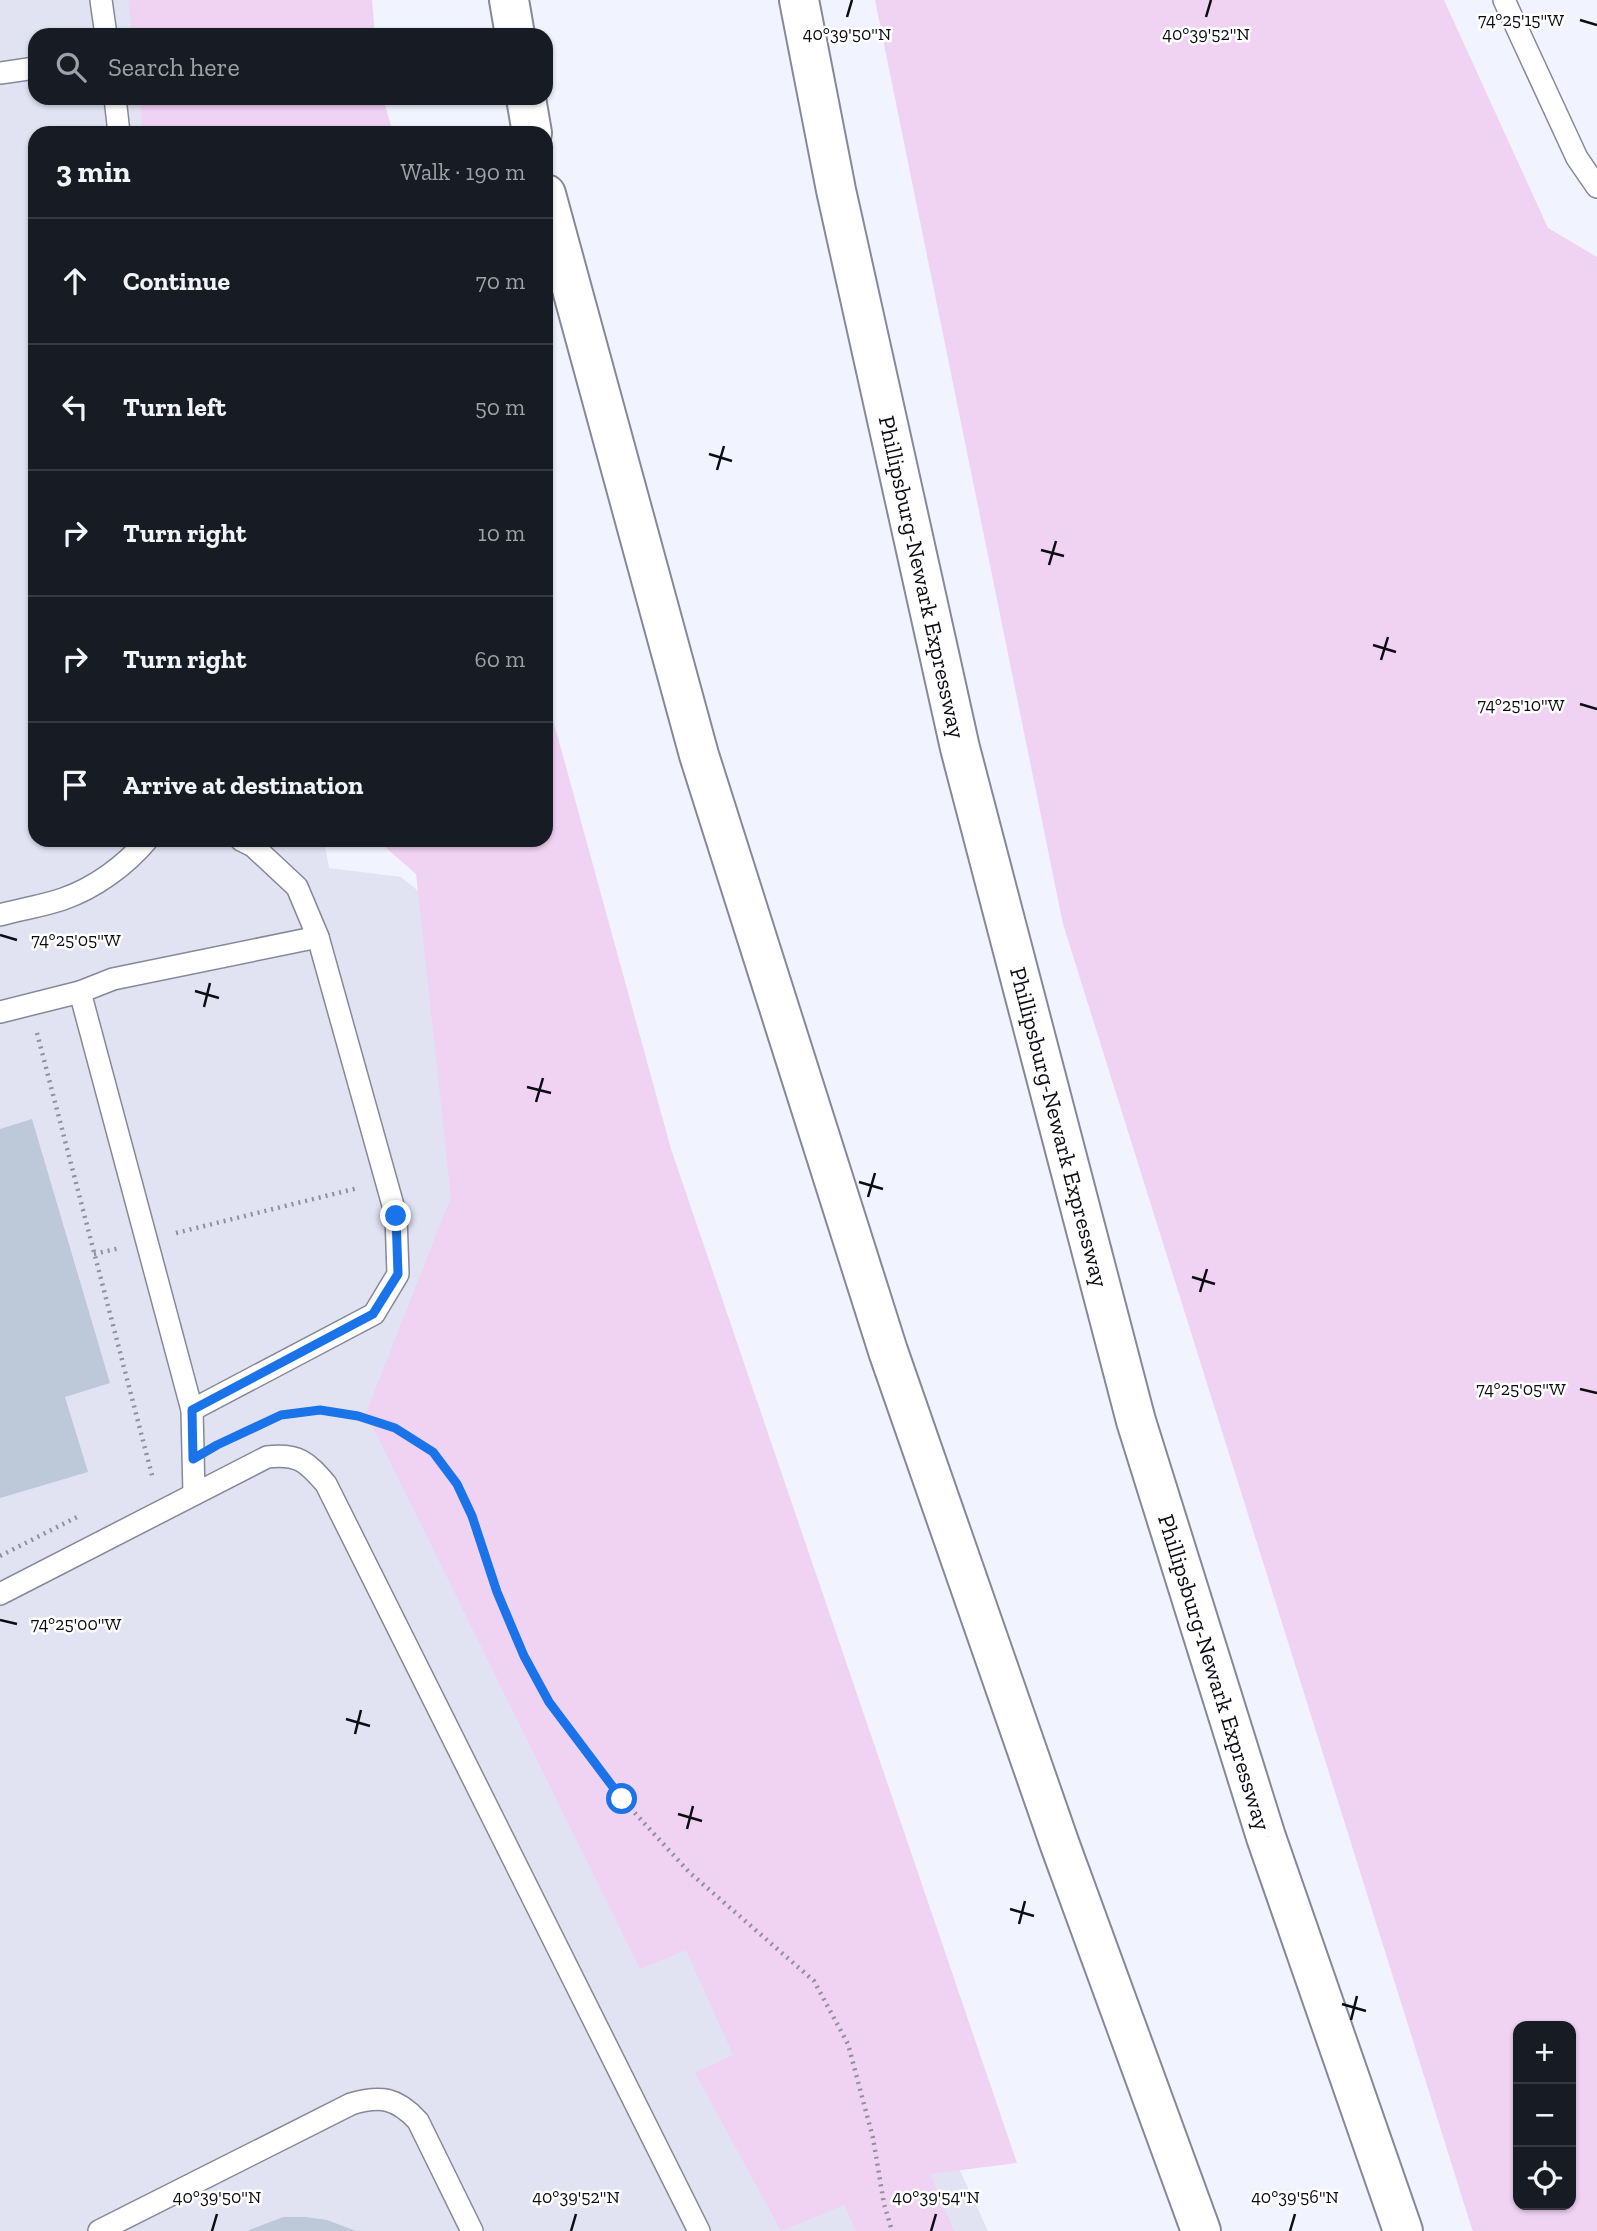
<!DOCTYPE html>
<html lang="en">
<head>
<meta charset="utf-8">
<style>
	body { margin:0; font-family:"Zilla Slab",serif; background:#242831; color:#f1f3f6 }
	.controls { position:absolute; right:21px; bottom:21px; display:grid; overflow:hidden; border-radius:14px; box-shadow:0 2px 5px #0004 }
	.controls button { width:63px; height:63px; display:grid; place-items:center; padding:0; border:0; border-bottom:2px solid #363941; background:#171b24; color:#f1f3f6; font:35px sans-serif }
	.stop { position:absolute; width:21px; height:21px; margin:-16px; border:5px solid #1a73e8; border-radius:50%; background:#fff }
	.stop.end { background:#1a73e8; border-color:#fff; box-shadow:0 2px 7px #0008 }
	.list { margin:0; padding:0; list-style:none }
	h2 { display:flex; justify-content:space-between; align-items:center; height:91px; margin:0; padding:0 28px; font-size:30px }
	h2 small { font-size:23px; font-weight:400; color:#9ea1a6 }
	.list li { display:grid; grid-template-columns:46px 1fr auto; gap:21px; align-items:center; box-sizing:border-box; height:126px; padding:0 28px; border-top:2px solid #363941 }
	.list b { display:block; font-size:26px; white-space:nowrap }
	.list em { font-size:23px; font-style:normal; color:#9ea1a6 }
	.icon { flex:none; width:38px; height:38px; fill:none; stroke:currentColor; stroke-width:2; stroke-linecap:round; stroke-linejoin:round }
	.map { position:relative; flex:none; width:1597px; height:2231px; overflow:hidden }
	.search { position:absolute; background:#171b24; box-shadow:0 2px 5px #0004; left:28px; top:28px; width:525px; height:77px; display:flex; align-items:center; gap:18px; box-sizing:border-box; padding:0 24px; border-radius:21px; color:#9ea1a6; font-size:26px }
	.panel { position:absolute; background:#171b24; box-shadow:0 2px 5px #0004; left:28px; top:126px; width:525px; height:721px; border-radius:21px }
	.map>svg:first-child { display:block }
</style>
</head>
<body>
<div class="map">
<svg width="1597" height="2231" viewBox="0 0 1597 2231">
	<rect width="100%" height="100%" fill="#f1f3ff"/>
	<polygon fill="#e1e3f3" points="0,0 199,0 204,35 35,35 35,98 213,98 218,133 35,133 35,840 324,840 329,868 401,877 507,962 825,1879 988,2231 0,2231"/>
	<g fill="#f0d2f2" fill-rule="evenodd">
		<polygon points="128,0 372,0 375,35 132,35"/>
		<path d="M 875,0 L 1444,0 L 1548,228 L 1597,257 L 1597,2231 L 1473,2231 L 1472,2229 L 1063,924 ZM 1571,2026 L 1571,2205 L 1518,2205 L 1518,2026 Z"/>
		<polygon points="140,98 383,98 393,133 143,133"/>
		<polygon points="546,694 671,1149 1017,2163 930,2174 954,2231 856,2231 844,2205 781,2231 695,2073 733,2055 686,1950 640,1969 366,1413 451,1197 416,874 377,840 546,840"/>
	</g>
	<g fill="#bdc8d9">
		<polygon points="32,1119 110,1383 65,1397 88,1472 0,1498 0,1129"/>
		<polygon points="283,2217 305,2217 327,2220 356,2231 247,2231"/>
	</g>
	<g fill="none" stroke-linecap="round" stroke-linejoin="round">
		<g stroke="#868899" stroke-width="24">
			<g id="lane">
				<polyline points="101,0 106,35"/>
				<polyline points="1504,0 1577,158 1597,187"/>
				<polyline points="0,73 35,68"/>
				<polyline points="115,98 119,133"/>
				<path d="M 0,915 C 21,909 43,906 63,899 C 95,888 126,865 147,840"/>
				<polyline points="0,1012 80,992"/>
				<polyline points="192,1410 80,992 113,979 318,937"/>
				<polyline points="194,1494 192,1410 374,1314 398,1274 396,1216 318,937 297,887 253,846 241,840"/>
				<path d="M 0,1594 L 267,1457 C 298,1453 307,1462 326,1484 L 699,2231"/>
				<path d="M 99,2231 L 351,2104 C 381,2095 397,2098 418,2121 L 472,2231"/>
			</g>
		</g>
		<g stroke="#868899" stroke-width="42">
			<g id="highway">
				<polyline points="509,0 515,35"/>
				<path id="s1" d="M 799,0 L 836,190 L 960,748 L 1136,1421 L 1266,1837 L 1403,2231"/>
				<polyline points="526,98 532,133"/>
				<polyline points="546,194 699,755 888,1351 1060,1845 1201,2231"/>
			</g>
		</g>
		<g stroke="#8f919a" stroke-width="4.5" stroke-dasharray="2 5" stroke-linecap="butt">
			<polyline points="37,1033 153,1479"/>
			<polyline points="176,1233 358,1188"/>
			<polyline points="94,1254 120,1248"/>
			<polyline points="254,1428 281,1415 320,1410 358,1416 395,1428 433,1452 457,1484 472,1516 497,1593 524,1656 549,1702 622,1799 689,1872 814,1981 848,2044 873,2138 884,2204 892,2231"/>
			<polyline points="222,1442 242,1433"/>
			<polyline points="0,1556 77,1517"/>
		</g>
		<use href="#lane" stroke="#fff" stroke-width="21"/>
		<use href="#highway" stroke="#fff" stroke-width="38"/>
	</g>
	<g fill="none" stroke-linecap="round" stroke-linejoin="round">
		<polyline stroke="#1a73e8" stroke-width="9" points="396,1216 398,1274 373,1314 192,1410 193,1459 217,1445 281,1415 320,1410 358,1416 395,1428 433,1452 457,1484 472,1516 497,1592 524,1656 549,1702 622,1799"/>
	</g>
	<path fill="none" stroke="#0c0d13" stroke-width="2.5" d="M 847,17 L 852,0M 1206,17 L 1211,0M 1580,20 L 1597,25M 709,454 L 732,461M 717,470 L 724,446M 1041,550 L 1064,556M 1049,565 L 1056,541M 1373,645 L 1396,652M 1381,660 L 1388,637M 1580,704 L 1597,709M 0,935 L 17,940M 195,991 L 219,998M 204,1007 L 210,983M 527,1087 L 551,1093M 536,1102 L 543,1078M 859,1182 L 883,1189M 868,1197 L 875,1173M 1192,1277 L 1215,1284M 1200,1292 L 1207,1269M 1580,1389 L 1597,1393M 0,1620 L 17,1624M 346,1719 L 370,1726M 355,1734 L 361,1710M 678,1814 L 702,1821M 687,1829 L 693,1806M 1010,1909 L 1034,1916M 1019,1924 L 1025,1901M 1342,2004 L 1366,2011M 1351,2020 L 1357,1996M 212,2231 L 217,2214M 571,2231 L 576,2214M 931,2231 L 936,2214M 1290,2231 L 1295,2214"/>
	<g text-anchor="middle" stroke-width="5" stroke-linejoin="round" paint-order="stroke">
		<g font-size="23" fill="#0c0d13" stroke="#fff">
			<text dy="8" stroke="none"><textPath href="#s1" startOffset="590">Phillipsburg-Newark Expressway</textPath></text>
			<text dy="8" stroke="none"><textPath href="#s1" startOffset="1157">Phillipsburg-Newark Expressway</textPath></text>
			<text dy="8" stroke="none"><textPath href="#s1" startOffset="1724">Phillipsburg-Newark Expressway</textPath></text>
		</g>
	</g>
	<g font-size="18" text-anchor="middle" fill="#0c0d13" stroke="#fff" stroke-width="5" stroke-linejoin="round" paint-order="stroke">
		<text x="1521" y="26">74°25'15"W</text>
		<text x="847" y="40">40°39'50"N</text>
		<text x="1206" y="40">40°39'52"N</text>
		<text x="1521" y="711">74°25'10"W</text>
		<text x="76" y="946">74°25'05"W</text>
		<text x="1521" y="1395">74°25'05"W</text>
		<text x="76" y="1630">74°25'00"W</text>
		<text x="217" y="2203">40°39'50"N</text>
		<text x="576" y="2203">40°39'52"N</text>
		<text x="936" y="2203">40°39'54"N</text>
		<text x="1295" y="2203">40°39'56"N</text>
	</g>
</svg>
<div class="controls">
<button>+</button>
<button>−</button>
<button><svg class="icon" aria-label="locate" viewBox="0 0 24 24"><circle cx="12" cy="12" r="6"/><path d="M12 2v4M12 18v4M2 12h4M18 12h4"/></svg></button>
</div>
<div class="stop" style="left:622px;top:1799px"></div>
<div class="stop end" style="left:396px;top:1216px"></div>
<div class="search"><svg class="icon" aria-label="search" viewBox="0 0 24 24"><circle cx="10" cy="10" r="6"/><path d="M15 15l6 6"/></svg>Search here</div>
<section class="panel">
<h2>3 min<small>Walk · 190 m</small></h2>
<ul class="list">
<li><svg class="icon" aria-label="ahead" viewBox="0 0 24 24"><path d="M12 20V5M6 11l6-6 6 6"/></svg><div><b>Continue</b></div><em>70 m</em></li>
<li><svg class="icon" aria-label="left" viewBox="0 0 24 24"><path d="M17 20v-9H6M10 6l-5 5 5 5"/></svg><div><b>Turn left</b></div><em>50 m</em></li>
<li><svg class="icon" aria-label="right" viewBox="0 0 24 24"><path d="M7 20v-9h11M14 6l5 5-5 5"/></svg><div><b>Turn right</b></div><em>10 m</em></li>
<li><svg class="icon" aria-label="right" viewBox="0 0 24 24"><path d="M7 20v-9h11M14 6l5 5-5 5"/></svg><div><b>Turn right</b></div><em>60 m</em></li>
<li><svg class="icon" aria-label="arrive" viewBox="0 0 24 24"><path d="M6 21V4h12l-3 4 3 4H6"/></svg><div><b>Arrive at destination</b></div></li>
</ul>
</section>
</div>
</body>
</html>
